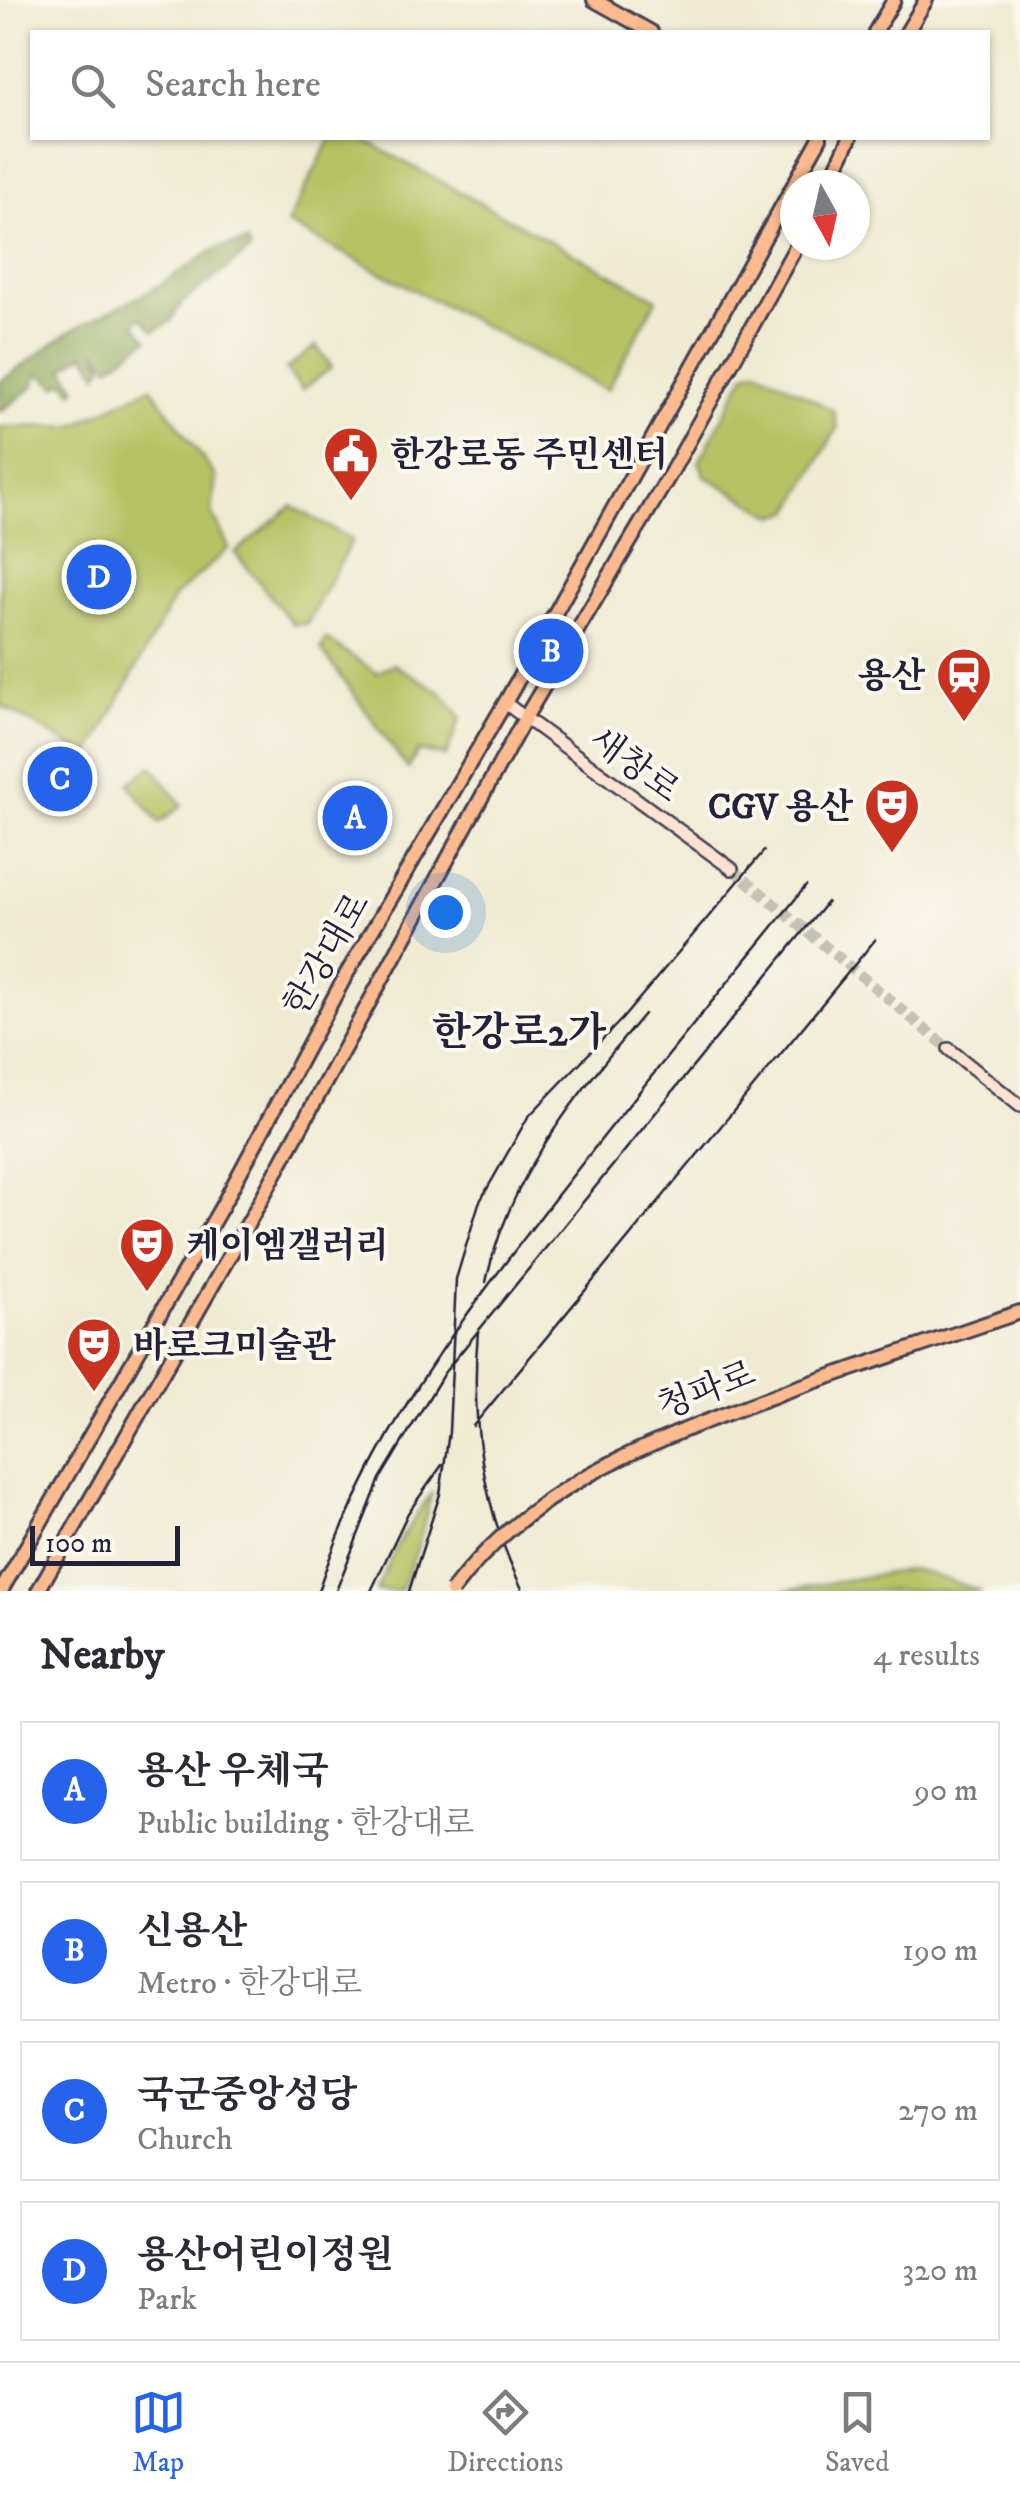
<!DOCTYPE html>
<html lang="en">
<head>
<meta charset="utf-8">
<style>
	body { margin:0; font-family:"IM FELL DW Pica","Noto Serif KR",serif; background:#f2f2f3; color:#2b2b33 }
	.compass { position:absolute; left:780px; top:170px; width:90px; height:90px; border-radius:50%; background:#fff; box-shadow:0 2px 8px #0004; rotate:172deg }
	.scale { position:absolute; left:30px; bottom:25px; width:150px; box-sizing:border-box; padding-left:10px; border:5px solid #22223b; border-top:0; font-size:28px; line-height:35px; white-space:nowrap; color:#22223b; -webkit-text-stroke:8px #fbf7ec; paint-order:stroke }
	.you { position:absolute; left:445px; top:912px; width:35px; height:35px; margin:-25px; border:8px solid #fff; border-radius:50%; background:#1a73e8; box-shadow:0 0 0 15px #1a73e833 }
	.badge { display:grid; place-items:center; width:65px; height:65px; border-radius:50%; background:#2563eb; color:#fff; font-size:32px; font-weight:700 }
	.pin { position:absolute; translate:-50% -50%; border:5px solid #fff; box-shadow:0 2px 10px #0006 }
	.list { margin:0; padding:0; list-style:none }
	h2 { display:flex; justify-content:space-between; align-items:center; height:130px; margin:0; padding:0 40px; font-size:42px }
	h2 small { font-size:32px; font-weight:400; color:#7c7c81 }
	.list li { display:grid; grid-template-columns:65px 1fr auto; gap:30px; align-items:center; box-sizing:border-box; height:140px; margin:0 20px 20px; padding:0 20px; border:2px solid #e1e1e2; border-radius:0px }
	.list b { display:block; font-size:38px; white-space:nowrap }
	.list p { margin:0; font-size:32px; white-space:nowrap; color:#7c7c81 }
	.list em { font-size:32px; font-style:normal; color:#7c7c81 }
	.icon { flex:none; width:55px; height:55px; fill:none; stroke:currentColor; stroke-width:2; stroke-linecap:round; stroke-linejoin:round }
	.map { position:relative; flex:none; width:1020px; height:1591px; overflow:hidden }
	.search { position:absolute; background:#fff; box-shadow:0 2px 8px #0004; left:30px; right:30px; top:30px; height:110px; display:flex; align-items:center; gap:25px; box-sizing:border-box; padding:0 35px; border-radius:0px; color:#7c7c81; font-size:38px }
	.sheet { height:770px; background:#fff }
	nav { display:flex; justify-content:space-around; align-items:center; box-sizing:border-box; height:140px; border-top:2px solid #e1e1e2; background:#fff; font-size:28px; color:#7c7c81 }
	nav a { display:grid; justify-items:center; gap:5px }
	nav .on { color:#2563eb }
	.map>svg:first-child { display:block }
</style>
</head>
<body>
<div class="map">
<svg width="1020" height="1591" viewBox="0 0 1020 1591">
	<rect width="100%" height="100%" fill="#fbf7ec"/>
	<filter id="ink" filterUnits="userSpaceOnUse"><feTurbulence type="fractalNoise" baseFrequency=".01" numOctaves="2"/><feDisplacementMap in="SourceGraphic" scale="20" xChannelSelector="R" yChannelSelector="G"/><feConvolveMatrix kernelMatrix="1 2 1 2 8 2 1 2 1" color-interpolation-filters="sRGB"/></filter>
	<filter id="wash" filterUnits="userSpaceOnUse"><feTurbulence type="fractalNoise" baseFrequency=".0048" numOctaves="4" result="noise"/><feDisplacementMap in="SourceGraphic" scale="40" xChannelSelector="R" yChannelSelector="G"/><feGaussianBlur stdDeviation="2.25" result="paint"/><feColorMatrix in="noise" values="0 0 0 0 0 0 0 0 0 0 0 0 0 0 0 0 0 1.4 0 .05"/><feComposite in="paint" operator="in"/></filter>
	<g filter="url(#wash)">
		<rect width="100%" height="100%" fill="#efead1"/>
		<g fill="#b5c264" stroke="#6c7250" stroke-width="2.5">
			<polygon points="331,138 360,138 657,299 607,390 287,224"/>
			<polygon points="316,346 332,367 302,390 286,369"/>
			<polygon points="758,369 834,411 837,428 791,511 775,516 705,476 699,462 746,373"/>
			<polygon points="151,387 216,477 212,513 229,548 175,596 89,756 0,705 0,427 73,426"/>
			<polygon points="292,506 352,540 307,624 293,624 235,553"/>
			<polygon points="326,639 377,673 393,664 441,692 461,717 446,756 418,751 408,769 321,649"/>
			<polygon points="152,766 182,805 159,823 129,784"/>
			<polygon points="432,1492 417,1550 400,1591 376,1591 398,1543"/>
			<polygon points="913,1569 981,1591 781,1591"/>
		</g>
		<polygon fill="#90a85a" stroke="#59654a" stroke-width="2.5" points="247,242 251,250 182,303 170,322 154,331 141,317 135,324 148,339 110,367 95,350 104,366 98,374 85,354 64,368 77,388 73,392 65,382 57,386 39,374 32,388 0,412 0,382 70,331 148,292 217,248"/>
	</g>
	<g filter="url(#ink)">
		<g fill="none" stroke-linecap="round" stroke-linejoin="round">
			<polyline stroke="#c6c2b3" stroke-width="11" stroke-dasharray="11 5.5" stroke-linecap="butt" points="732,869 949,1049"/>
			<g stroke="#414052" stroke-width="16">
				<g id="secondary">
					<polyline points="505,703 732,869"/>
					<polyline points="949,1049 1020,1106"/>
				</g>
			</g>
			<g stroke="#414052" stroke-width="18">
				<g id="primary">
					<polyline points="594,0 651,32"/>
					<polyline points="875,32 894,0"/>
					<polyline points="907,32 926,0"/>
					<polyline points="828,185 850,138"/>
					<polyline points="784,1392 1020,1312"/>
					<polyline points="1,1591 222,1206 346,975 505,703 820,138"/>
					<polyline points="38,1591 251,1218 525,718 672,471 797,245"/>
				</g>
			</g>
			<use href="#secondary" stroke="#fee3d2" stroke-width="11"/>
			<use href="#primary" stroke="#fcba8e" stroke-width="12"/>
			<g stroke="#22223b" stroke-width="2.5">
				<path d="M 486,1282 C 509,1175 576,1096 644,1014"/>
				<path d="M 478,1331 C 470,1422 483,1509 523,1591"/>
				<polyline points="473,1426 875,940"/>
				<path d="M 318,1591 C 365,1450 442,1345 532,1228 C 621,1112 713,1000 806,886"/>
				<polyline points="336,1591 380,1479 444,1373 827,902"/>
				<polyline points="371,1591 408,1513 442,1465"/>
				<polyline points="409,1591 440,1494 449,1432 456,1279 479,1203 528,1117 622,1019 764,851"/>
			</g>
			<g stroke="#414052" stroke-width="18" stroke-linecap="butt">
				<path id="primary-bridge" d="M 452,1591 C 535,1480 660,1439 784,1392"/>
			</g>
			<use href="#primary-bridge" stroke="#fcba8e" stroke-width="12"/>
		</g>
	</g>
	<defs>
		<g id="civic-pin" transform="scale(2.875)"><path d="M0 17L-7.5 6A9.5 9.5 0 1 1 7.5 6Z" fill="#c8321e" stroke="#fbf7ec"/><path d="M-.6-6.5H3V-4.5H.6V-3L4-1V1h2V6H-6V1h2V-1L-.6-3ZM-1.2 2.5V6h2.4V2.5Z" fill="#fff"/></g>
		<g id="station-pin" transform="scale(2.875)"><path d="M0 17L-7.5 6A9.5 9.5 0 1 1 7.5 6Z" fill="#c8321e" stroke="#fbf7ec"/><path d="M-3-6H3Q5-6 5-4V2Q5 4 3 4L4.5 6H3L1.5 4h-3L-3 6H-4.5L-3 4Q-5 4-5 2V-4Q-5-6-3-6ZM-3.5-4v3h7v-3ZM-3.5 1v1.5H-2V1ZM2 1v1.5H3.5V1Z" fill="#fff"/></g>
		<g id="theatre-pin" transform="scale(2.875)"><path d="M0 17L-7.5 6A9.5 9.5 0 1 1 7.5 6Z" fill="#c8321e" stroke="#fbf7ec"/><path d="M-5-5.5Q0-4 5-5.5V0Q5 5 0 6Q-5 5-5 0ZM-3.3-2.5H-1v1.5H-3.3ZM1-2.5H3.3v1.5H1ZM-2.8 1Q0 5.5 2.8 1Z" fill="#fff"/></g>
	</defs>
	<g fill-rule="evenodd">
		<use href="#civic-pin" x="351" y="454"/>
		<use href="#station-pin" x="964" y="675"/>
		<use href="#theatre-pin" x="892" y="806"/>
		<use href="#theatre-pin" x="147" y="1245"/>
		<use href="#theatre-pin" x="94" y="1345"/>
	</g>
	<g text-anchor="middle" stroke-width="8" stroke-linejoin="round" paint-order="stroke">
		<g font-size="35" font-weight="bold" fill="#22223b" stroke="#fbf7ec" text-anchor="start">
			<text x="390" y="466">한강로동 주민센터</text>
			<text x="925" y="687" text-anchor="end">용산</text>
			<text x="853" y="818" text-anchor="end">CGV 용산</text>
			<text x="186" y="1257">케이엠갤러리</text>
			<text x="133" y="1357">바로크미술관</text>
		</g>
		<g font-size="35" fill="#22223b" stroke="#fbf7ec">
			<text transform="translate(635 764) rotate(36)" y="12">새창로</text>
			<text transform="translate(326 954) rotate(-60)" y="12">한강대로</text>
			<text transform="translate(706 1389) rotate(-21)" y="12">청파로</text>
		</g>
		<g font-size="40" font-weight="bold" fill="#22223b" stroke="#fbf7ec">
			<text x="519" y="1045">한강로2가</text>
		</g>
	</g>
</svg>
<svg class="compass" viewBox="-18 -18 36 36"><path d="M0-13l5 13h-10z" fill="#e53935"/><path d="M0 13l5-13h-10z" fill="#7c7c81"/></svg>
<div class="scale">100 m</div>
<div class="you"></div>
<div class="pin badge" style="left:355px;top:818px">A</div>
<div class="pin badge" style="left:551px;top:651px">B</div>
<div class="pin badge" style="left:60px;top:779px">C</div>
<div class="pin badge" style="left:99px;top:577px">D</div>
<div class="search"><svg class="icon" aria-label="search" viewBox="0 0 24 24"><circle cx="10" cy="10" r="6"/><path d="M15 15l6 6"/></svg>Search here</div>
</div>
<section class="sheet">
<h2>Nearby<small>4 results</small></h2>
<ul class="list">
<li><span class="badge">A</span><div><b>용산 우체국</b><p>Public building · 한강대로</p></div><em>90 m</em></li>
<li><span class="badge">B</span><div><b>신용산</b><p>Metro · 한강대로</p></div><em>190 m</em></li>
<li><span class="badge">C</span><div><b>국군중앙성당</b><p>Church</p></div><em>270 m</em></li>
<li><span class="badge">D</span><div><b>용산어린이정원</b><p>Park</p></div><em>320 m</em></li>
</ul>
</section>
<nav>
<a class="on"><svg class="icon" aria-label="map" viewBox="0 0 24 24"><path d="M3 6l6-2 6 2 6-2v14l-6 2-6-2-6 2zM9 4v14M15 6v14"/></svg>Map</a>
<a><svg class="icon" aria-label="directions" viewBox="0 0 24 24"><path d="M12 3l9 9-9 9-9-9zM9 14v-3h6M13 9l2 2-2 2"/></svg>Directions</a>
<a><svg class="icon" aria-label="saved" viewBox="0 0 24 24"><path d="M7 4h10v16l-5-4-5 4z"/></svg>Saved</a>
</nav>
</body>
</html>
